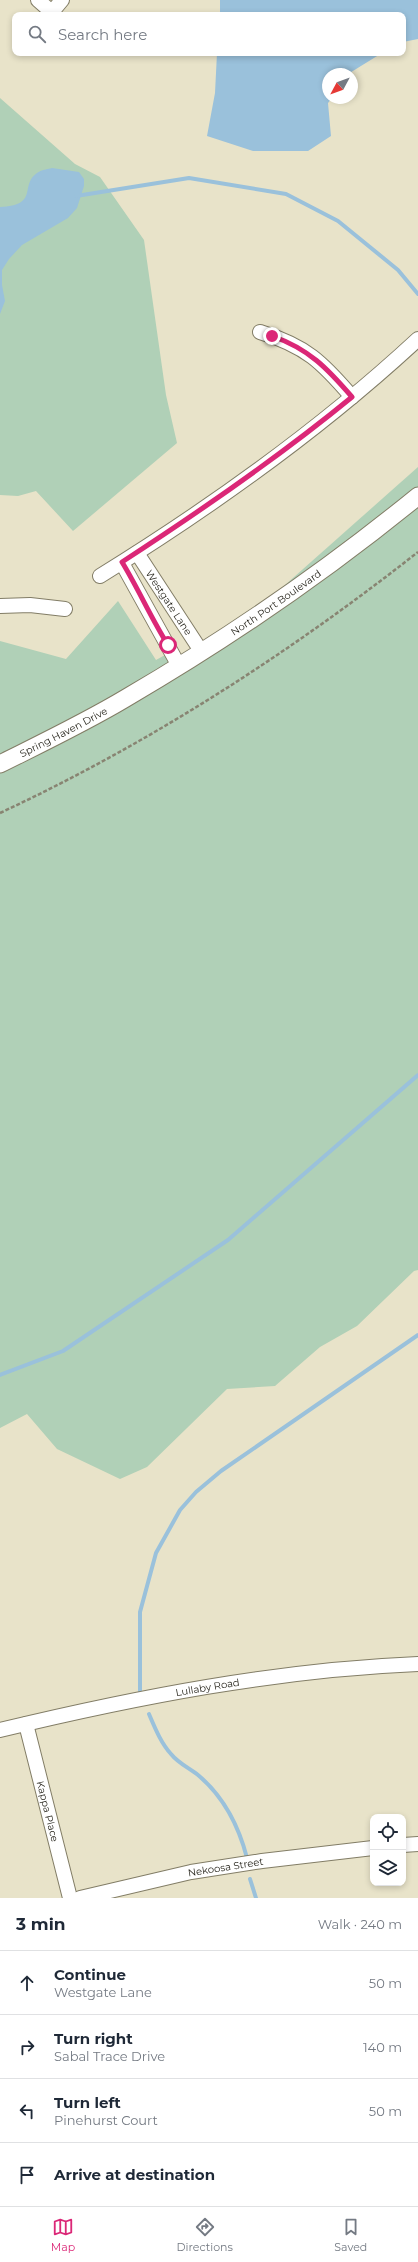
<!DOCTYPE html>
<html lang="en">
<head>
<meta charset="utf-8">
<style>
	body { margin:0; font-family:Montserrat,sans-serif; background:#f2f2f3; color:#1f2937 }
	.controls { position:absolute; right:12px; bottom:12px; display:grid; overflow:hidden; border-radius:8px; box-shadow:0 2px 6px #0003 }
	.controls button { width:36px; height:36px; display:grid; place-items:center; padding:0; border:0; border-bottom:1px solid #e0e1e3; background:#fff; color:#1f2937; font:20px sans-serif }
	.compass { position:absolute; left:322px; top:68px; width:36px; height:36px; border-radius:50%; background:#fff; box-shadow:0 2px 6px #0003; rotate:229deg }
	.stop { position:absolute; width:12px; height:12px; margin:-9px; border:3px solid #db2777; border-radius:50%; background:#fff }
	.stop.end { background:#db2777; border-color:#fff; box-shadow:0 1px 4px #0008 }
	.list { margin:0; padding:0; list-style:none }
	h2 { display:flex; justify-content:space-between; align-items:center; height:52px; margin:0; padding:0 16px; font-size:17px }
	h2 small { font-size:13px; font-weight:400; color:#747a83 }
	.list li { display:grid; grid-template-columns:26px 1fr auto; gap:12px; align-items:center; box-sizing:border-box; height:64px; padding:0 16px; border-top:1px solid #e0e1e3 }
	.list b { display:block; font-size:15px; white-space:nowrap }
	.list p { margin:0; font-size:13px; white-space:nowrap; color:#747a83 }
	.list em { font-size:13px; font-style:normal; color:#747a83 }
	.icon { flex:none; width:22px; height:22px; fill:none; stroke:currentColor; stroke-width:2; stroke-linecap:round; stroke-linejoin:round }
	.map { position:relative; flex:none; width:418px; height:1898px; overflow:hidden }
	.search { position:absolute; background:#fff; box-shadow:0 2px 6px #0003; left:12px; right:12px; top:12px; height:44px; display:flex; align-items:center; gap:10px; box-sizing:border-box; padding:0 14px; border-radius:8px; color:#747a83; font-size:15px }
	.sheet { height:308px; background:#fff }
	nav { display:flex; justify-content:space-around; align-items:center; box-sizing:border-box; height:56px; border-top:1px solid #e0e1e3; background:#fff; font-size:11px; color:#747a83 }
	nav a { display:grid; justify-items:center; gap:2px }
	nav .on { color:#db2777 }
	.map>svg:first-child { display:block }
</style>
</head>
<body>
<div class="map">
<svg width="418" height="1898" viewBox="0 0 418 1898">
	<rect width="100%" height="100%" fill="#e8e3c9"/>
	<g fill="#b0d0b7">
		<polygon points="0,98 75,164 100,177 144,240 166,395 177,443 73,531 36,491 18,496 0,495"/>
		<polygon points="418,467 418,487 378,520 267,601"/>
		<polygon points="418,505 418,1270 414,1271 357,1326 320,1347 275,1386 227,1389 147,1467 120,1479 57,1449 27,1414 0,1428 0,772"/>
		<polygon points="118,601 156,660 165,655 169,664 122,692 0,756 0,641 66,659"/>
	</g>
	<g fill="#9ac1db">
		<polygon points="220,0 418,0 418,39 403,42 403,15 220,15"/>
		<polygon points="217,53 382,53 348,74 328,74 328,98 332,98 328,103 331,136 308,151 253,151 207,136 215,93"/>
		<path d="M 52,168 L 79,172 L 84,179 L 84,186 L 77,208 L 68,218 L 22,245 L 9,259 L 2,270 L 2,285 L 5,301 L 0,314 L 0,207 C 40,205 19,186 37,173 C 41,170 48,169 52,168 Z"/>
	</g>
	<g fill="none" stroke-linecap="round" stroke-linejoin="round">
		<g stroke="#9ac1db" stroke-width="4">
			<polyline points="76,196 189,178 286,194 338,221 398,270 418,294"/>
			<polyline points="0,1375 63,1351 228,1240 418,1075"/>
			<polyline points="140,1692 140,1612 156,1553 180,1510 196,1492 221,1471 418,1335"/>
			<path d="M 149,1714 C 155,1728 161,1743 171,1754 C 178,1763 189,1768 198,1775 C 223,1796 239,1827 247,1858"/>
			<polyline points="250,1879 256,1898"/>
		</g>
		<g stroke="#827d66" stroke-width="16">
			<g id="minor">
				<polyline points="38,0 55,15"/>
				<polyline points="52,12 62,0"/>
				<path d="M 260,332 C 306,346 322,362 352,397"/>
				<path id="s1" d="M 137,553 L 201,651"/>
				<polyline points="122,563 179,666"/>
				<path d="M 100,576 C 213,506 321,429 418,339"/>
				<polyline points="0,606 30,605 65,609"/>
				<path id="s2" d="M 26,1724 L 70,1898"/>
				<path id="s3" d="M 0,1730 C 137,1697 276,1670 418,1664"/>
				<polyline points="403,1845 418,1844"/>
				<path id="s4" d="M 80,1898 L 191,1872 L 262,1861 L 373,1848"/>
			</g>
		</g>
		<g stroke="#827d66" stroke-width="19">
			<g id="tertiary">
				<path id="s5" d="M 0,764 C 42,743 86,722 126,698 C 229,638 326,571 418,496"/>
			</g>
		</g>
		<path stroke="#888472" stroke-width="2.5" stroke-dasharray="4 2" stroke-linecap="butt" d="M 0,813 C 150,743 288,654 418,552"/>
		<use href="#minor" stroke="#fff" stroke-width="14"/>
		<use href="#tertiary" stroke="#fff" stroke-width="17"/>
	</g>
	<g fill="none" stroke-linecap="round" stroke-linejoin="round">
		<path stroke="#db2777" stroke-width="5" d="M 168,645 C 151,618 139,590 122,562 C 202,510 279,457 352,397 C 327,368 309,349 272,336"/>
	</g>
	<g text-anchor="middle" stroke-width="3" stroke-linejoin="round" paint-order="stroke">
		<g font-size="10" fill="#211f16" stroke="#e8e3c9">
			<text dy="4" stroke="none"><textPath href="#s1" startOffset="59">Westgate Lane</textPath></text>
			<text dy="4" stroke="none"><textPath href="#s5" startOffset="320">North Port Boulevard</textPath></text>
			<text dy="4" stroke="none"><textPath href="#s5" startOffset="71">Spring Haven Drive</textPath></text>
			<text dy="4" stroke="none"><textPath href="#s3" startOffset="212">Lullaby Road</textPath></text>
			<text dy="4" stroke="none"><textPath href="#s2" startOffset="90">Kappa Place</textPath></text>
			<text dy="4" stroke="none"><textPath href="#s4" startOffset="149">Nekoosa Street</textPath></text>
		</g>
	</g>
</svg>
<div class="controls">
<button><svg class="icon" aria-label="locate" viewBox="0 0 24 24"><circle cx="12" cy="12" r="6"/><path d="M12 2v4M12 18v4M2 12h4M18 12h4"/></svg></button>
<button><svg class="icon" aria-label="layers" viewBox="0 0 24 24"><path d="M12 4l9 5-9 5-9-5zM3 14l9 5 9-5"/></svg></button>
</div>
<svg class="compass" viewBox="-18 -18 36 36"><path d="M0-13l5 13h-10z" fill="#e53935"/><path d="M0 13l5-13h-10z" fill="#747a83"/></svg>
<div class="stop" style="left:168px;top:645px"></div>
<div class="stop end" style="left:272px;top:336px"></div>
<div class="search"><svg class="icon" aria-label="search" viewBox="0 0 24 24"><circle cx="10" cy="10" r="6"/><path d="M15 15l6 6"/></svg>Search here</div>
</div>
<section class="sheet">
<h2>3 min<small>Walk · 240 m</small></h2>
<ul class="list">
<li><svg class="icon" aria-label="ahead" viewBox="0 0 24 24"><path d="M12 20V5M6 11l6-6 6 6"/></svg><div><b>Continue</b><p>Westgate Lane</p></div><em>50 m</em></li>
<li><svg class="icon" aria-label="right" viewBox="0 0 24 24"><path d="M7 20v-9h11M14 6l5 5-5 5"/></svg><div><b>Turn right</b><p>Sabal Trace Drive</p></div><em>140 m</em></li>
<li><svg class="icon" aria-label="left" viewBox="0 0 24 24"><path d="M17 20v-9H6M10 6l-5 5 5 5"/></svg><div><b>Turn left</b><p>Pinehurst Court</p></div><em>50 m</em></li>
<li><svg class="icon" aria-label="arrive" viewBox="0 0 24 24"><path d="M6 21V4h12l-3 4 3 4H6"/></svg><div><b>Arrive at destination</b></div></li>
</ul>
</section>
<nav>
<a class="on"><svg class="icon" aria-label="map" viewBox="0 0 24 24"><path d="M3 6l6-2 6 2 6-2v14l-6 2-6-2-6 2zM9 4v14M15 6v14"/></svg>Map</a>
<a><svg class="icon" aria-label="directions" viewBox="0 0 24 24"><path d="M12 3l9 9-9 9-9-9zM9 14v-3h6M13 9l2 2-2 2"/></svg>Directions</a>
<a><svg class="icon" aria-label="saved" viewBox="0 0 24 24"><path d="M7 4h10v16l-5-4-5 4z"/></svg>Saved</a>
</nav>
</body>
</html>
